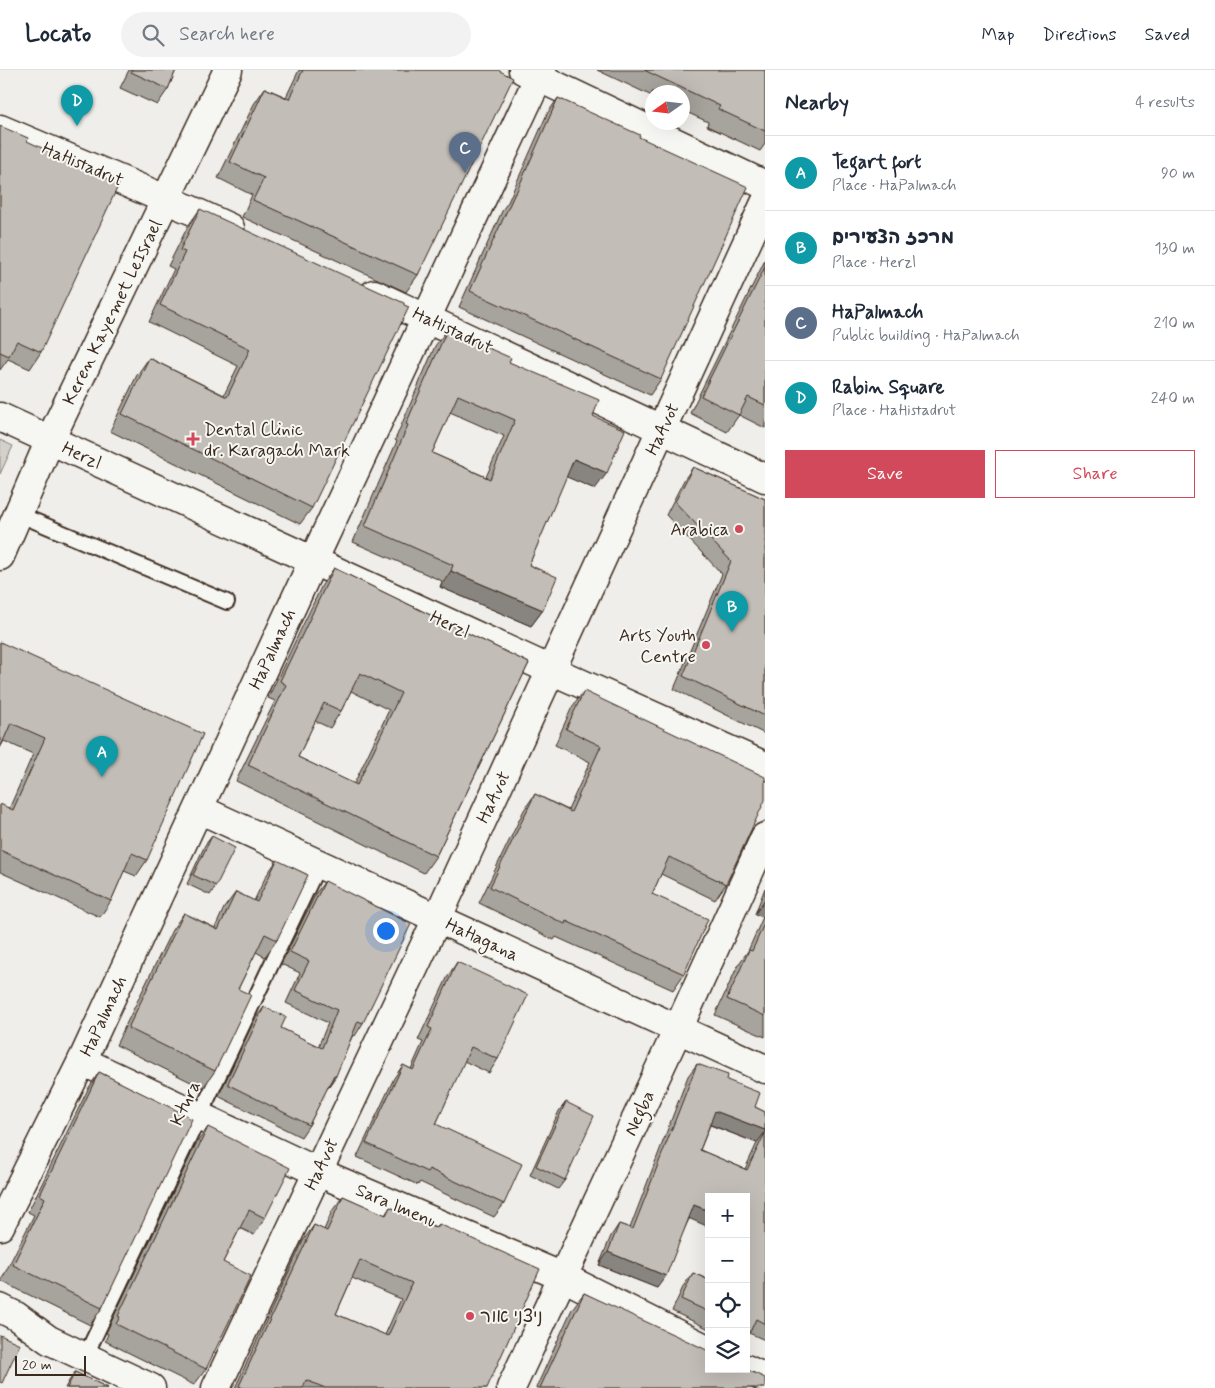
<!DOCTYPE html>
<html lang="en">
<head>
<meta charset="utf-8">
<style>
	body { margin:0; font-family:Mynerve,"Playpen Sans Hebrew",sans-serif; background:#f2f2f3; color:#1f2937 }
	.controls { position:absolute; right:15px; bottom:15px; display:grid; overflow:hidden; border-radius:0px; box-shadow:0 5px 20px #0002 }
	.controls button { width:45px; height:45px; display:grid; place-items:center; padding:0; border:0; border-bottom:1px solid #e0e1e3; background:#fff; color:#1f2937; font:25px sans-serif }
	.compass { position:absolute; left:645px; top:15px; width:45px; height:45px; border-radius:50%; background:#fff; box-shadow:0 5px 20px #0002; rotate:256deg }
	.scale { position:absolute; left:15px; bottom:12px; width:71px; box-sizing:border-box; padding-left:5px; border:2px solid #3b2a1e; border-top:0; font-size:14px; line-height:18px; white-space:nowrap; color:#3b2a1e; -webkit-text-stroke:4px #f6f6f2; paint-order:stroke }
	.you { position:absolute; left:385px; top:860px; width:18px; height:18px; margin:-12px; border:4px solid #fff; border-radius:50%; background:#1a73e8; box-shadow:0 0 0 8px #1a73e833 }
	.badge { display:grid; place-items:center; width:32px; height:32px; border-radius:50%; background:#d1495b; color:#fff; font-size:16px; font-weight:700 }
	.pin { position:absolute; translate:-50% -41px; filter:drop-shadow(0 1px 2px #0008) }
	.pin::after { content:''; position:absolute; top:26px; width:18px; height:15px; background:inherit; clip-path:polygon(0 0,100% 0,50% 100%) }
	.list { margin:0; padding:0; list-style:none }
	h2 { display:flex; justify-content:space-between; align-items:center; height:65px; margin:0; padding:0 20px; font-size:21px }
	h2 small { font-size:16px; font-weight:400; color:#747a83 }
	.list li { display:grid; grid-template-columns:32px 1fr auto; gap:15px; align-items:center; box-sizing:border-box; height:75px; padding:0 20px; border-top:1px solid #e0e1e3 }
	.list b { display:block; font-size:19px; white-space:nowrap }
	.list p { margin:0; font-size:16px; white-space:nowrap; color:#747a83 }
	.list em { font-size:16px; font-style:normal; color:#747a83 }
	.actions { display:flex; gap:10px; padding:15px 20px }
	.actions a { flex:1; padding:11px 0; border:1px solid #d1495b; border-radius:0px; text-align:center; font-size:18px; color:#d1495b }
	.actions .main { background:#d1495b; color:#fff }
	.icon { flex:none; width:28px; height:28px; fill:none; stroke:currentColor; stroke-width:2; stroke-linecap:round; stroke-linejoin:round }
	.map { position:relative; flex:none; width:765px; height:1318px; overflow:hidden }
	header { display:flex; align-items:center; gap:30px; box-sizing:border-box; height:70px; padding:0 25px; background:#fff; border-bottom:1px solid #e0e1e3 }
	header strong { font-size:24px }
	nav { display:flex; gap:28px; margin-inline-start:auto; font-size:18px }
	.search { width:350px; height:45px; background:#f2f2f3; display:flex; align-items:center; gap:12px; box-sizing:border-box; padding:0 18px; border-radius:28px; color:#747a83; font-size:19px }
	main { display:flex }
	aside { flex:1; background:#fff }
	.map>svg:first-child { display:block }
</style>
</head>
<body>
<header>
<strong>Locato</strong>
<div class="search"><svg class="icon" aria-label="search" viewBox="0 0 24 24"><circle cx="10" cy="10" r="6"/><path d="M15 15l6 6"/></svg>Search here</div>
<nav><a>Map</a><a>Directions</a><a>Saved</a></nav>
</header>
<main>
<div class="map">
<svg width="765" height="1318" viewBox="0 0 765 1318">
	<rect width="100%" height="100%" fill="#efeeea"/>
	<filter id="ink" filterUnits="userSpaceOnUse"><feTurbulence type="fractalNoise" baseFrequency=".02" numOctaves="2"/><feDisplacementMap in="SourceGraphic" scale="10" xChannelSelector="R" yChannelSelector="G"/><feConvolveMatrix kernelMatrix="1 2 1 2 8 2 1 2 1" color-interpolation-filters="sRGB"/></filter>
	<g filter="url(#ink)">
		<polygon fill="#d4d1cc" stroke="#887e75" points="0,370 13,376 0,404"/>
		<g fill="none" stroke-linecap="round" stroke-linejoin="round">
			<g stroke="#3b2a1e" stroke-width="18">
				<g id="lane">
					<polyline points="18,444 227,532"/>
					<polyline points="85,1287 319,794"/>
				</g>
			</g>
			<g stroke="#3b2a1e" stroke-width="31">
				<g id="street">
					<polyline points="523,0 765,115"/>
					<polyline points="0,59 191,140 230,158"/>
					<polyline points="374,224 765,408"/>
					<polyline points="0,486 50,370 228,0"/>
					<polyline points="199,739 765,999"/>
					<polyline points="82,991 318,1102 563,1207 709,1280"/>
					<polyline points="746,1299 765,1308"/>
					<polyline points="216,1318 437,849 765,133"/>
					<polyline points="511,1318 678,959 765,767"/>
				</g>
			</g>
			<g stroke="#3b2a1e" stroke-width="31">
				<g id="secondary">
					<polyline points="0,347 551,600 765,696"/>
					<polyline points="0,1156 82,991 313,491 542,0"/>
					<polyline points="0,1238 16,1246 49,1270 151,1318"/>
				</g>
			</g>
			<use href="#lane" stroke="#f6f6f2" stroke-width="14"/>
			<use href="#street" stroke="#f6f6f2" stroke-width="28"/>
			<use href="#secondary" stroke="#f6f6f2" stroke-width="28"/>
		</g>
		<g fill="#a7a39d" stroke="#3b2a1e" fill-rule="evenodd">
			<polygon points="129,0 176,0 168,19 157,35 120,18"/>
			<polygon points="299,0 498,0 418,205 406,222 242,147 252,125 218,108 254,34 265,18 286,27"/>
			<polygon points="597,0 765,0 765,74 760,81 707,56 708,52 682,40 682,22 652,22 652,26"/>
			<polygon points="558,28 639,67 661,309 650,325 459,237 503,139 508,132 547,44"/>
			<polygon points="0,56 27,71 41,282 30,299 8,289 0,300"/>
			<polygon points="200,139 312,438 300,454 110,361 137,305 149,288 224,325 238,296 149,252 174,199 168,196 188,156"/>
			<polygon points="765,190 765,358 739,345 727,362 690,343"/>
			<path d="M 447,260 L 509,292 L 593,346 L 595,419 L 566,406 L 529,495 L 543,540 L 531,556 L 440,517 L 442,511 L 353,472 L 397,371 L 395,370 L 435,276 ZM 450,342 L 504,366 L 486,407 L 432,383 Z"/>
			<polygon points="693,397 765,429 765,664 674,619 722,504 666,445 684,410"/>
			<path d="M 334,498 L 529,593 L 436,786 L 424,803 L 236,711 L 275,631 L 268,628 L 322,515 ZM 351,621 L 389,640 L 354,714 L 298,687 L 315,651 L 330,658 L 341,641 Z"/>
			<polygon points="0,572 147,790 136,806 124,801 111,831 100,847 0,802 0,734 9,739 33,684 4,671 0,678"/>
			<polygon points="584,621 726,814 715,830 661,804 652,824 684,904 673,920 556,867 554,870 479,833 524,740 535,724 568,740 590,692 555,675 572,637"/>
			<polygon points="212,766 216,816 210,825 187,814 205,775"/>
			<polygon points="277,790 277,870 265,887 256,882 238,919 215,1001 203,1018 116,975 172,860 184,843 215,858 224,838 236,822 254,831 266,806"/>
			<polygon points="325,811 363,953 355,966 353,965 309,1055 301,1067 220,1027 219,1025 255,949 264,937 281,958 318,977 328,953 286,933 300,903 281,894 316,823"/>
			<polygon points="765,818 765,967 715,945 738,895 748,881 763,847 755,844"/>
			<polygon points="457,892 498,989 489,1003 464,991 436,1054 504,1134 494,1147 420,1112 418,1115 357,1087 394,1008 403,995 411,999 423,972 418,970 448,906"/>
			<path d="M 697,994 L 727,1010 L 755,1037 L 765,1042 L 765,1270 L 749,1263 L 746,1267 L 746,1127 L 689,1149 L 657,1218 L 599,1195 L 611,1166 L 619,1154 L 630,1158 L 688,1006 ZM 710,1055 L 757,1073 L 745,1099 L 700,1080 Z"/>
			<polygon points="99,1002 187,1047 102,1238 90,1255 1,1211 34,1145 28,1142 88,1019"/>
			<polygon points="566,1032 565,1110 558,1119 530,1105 559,1041"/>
			<polygon points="208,1057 265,1148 254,1165 240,1158 223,1192 206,1299 194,1315 105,1271 108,1264 106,1263 196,1074"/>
			<path d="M 343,1126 L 385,1145 L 390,1137 L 436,1157 L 439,1154 L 487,1318 L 235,1318 L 303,1171 L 314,1155 L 324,1160 L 332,1141 ZM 352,1208 L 401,1229 L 385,1265 L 336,1244 Z"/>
			<polygon points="693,1203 709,1210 709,1259 672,1241 684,1215"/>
			<polygon points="584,1223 765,1318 536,1318 572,1239"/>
			<polygon points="75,1302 108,1318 65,1318 69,1311"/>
		</g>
		<g fill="#888480" stroke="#3b2a1e">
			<polygon points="574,389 607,403 595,419 562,405"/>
			<polygon points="451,501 543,540 531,556 440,517"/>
			<polygon points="765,829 765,845 763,847 755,844"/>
			<polygon points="334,1005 336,1006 327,1019"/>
			<polygon points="715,1041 765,1060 765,1062 757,1073 706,1053"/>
			<polygon points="694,1135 709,1141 709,1157 686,1147"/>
			<polygon points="608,1182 666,1206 657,1218 599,1195"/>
		</g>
		<g fill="#c2bdb7" stroke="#3b2a1e" fill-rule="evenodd">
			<polygon points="132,0 176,0 168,19 131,2"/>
			<polygon points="303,0 498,0 513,8 418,205 253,130 264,108 230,92 265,18 289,29"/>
			<polygon points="644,0 765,0 765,61 718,39 720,36"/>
			<polygon points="558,28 640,65 639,67 748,117 661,309 470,221 515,123 516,123"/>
			<polygon points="0,56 28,68 27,71 119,114 41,282 17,271 9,286 0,282"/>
			<polygon points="200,139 404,233 404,235 409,237 312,438 122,344 149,288 227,327 250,279 160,235 185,182 180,180"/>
			<polygon points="765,197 765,335 748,327 739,345 701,326"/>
			<path d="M 447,260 L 511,288 L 509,292 L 599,330 L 593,346 L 625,360 L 607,403 L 574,389 L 529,495 L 557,507 L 543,540 L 451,501 L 453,495 L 365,456 L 408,355 L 406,354 ZM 458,325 L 515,350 L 490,409 L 432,383 Z"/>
			<polygon points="693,397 765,429 765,646 683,606 731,491 675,432"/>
			<path d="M 334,498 L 529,593 L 436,786 L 248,695 L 286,615 L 280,611 ZM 360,603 L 401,623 L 357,715 L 298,687 L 324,633 L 341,641 Z"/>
			<polygon points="0,572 203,664 147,790 132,783 111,831 0,780 0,734 13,740 45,668 11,653 1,676 0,675"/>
			<polygon points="584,621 765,707 765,730 726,814 669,787 652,824 708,849 684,904 566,851 565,854 490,817 535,724 571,742 601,676 566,659"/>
			<polygon points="212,766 235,778 216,816 193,805"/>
			<polygon points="277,790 308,805 277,870 265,864 238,919 251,925 215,1001 128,958 184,843 218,860 236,822 257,832"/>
			<polygon points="325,811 411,854 363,953 358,951 336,1006 334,1005 309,1055 229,1015 228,1013 264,937 286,947 281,958 322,978 337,940 295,920 309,891 290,882"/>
			<polygon points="765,852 765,946 727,929 749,880 752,881"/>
			<polygon points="457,892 528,925 498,989 471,977 436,1054 522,1094 504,1134 429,1099 427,1102 366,1073 403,995 413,1000 432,959 428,957"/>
			<polygon points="697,994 728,1005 727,1010 760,1023 755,1037 765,1042 765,1060 715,1041 700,1080 747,1100 765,1063 765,1254 756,1249 750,1262 746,1260 746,1127 709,1127 709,1141 694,1135 666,1206 608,1182 619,1154 633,1159"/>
			<polygon points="99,1002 188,1046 187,1047 192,1049 102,1238 13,1195 45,1128 40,1125"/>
			<polygon points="566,1032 594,1046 565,1110 536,1096"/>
			<polygon points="208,1057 290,1098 265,1148 249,1140 223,1192 251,1206 206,1299 116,1254 120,1247 118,1246"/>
			<path d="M 343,1126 L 386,1145 L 390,1137 L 437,1158 L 439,1154 L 540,1199 L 487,1318 L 325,1318 L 306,1310 L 303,1318 L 243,1318 L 239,1316 L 314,1155 L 327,1161 ZM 360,1190 L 412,1213 L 388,1266 L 336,1244 Z"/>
			<polygon points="693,1203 709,1210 709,1242 681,1229"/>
			<polygon points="584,1223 709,1281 709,1299 746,1299 765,1308 765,1318 540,1318"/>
			<polygon points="0,1265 20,1274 2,1313 0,1312"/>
			<polygon points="75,1302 108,1318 67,1318"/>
		</g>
	</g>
	<g fill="#d1495b" stroke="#f6f6f2" stroke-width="2">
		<path d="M190.5 361.5h5v5h5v5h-5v5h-5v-5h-5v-5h5z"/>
		<circle cx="739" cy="459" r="5"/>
		<circle cx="706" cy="575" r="5"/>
		<circle cx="470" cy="1246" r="5"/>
	</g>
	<g text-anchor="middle" stroke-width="4" stroke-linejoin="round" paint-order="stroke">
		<g font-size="18" fill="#3b2a1e" stroke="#f6f6f2">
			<text transform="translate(83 94) rotate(23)" y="6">HaHistadrut</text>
			<text transform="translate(112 242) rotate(-64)" y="6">Keren Kayemet LeIsrael</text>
			<text transform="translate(453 260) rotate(25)" y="6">HaHistadrut</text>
			<text transform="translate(662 359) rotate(-65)" y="6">HaAvot</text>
			<text transform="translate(82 385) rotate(25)" y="6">Herzl</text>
			<text transform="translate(450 554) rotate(25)" y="6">Herzl</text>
			<text transform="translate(272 579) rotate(-65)" y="6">HaPalmach</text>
			<text transform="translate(493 727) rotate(-65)" y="6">HaAvot</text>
			<text transform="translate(482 869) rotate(25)" y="6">HaHagana</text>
			<text transform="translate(103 946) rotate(-65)" y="6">HaPalmach</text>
			<text transform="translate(185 1033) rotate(-65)" y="6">Ktura</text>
			<text transform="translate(639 1043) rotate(-65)" y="6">Negba</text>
			<text transform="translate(321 1094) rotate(-65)" y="6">HaAvot</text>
			<text transform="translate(396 1135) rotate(23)" y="6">Sara Imenu</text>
		</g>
		<g font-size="18" fill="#3b2a1e" stroke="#f6f6f2" text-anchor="start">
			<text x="204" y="365">Dental Clinic<tspan x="204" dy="21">dr. Karagach Mark</tspan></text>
			<text x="729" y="465" text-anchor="end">Arabica</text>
			<text x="696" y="571" text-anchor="end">Arts Youth<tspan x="696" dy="21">Centre</tspan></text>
			<text x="480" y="1252">ניצני אור</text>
		</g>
	</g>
</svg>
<div class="controls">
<button>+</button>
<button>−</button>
<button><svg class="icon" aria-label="locate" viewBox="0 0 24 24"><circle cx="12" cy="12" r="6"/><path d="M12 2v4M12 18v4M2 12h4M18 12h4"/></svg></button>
<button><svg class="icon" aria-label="layers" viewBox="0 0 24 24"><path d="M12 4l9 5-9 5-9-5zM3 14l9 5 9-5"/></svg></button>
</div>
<svg class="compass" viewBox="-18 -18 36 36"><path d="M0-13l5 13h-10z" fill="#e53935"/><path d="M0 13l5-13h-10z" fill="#747a83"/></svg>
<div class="scale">20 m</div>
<div class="you"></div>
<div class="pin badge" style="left:102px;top:707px;background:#0f9aa8">A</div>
<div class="pin badge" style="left:732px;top:562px;background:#0f9aa8">B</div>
<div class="pin badge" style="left:465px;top:103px;background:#5c6f8a">C</div>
<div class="pin badge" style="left:77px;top:56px;background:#0f9aa8">D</div>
</div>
<aside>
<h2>Nearby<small>4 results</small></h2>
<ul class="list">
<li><span class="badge" style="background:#0f9aa8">A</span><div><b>Tegart fort</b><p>Place · HaPalmach</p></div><em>90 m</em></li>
<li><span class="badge" style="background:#0f9aa8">B</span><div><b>מרכז הצעירים</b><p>Place · Herzl</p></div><em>130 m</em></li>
<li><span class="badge" style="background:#5c6f8a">C</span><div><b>HaPalmach</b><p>Public building · HaPalmach</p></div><em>210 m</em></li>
<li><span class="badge" style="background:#0f9aa8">D</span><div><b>Rabin Square</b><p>Place · HaHistadrut</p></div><em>240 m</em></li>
</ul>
<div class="actions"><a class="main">Save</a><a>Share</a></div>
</aside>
</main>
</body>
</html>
